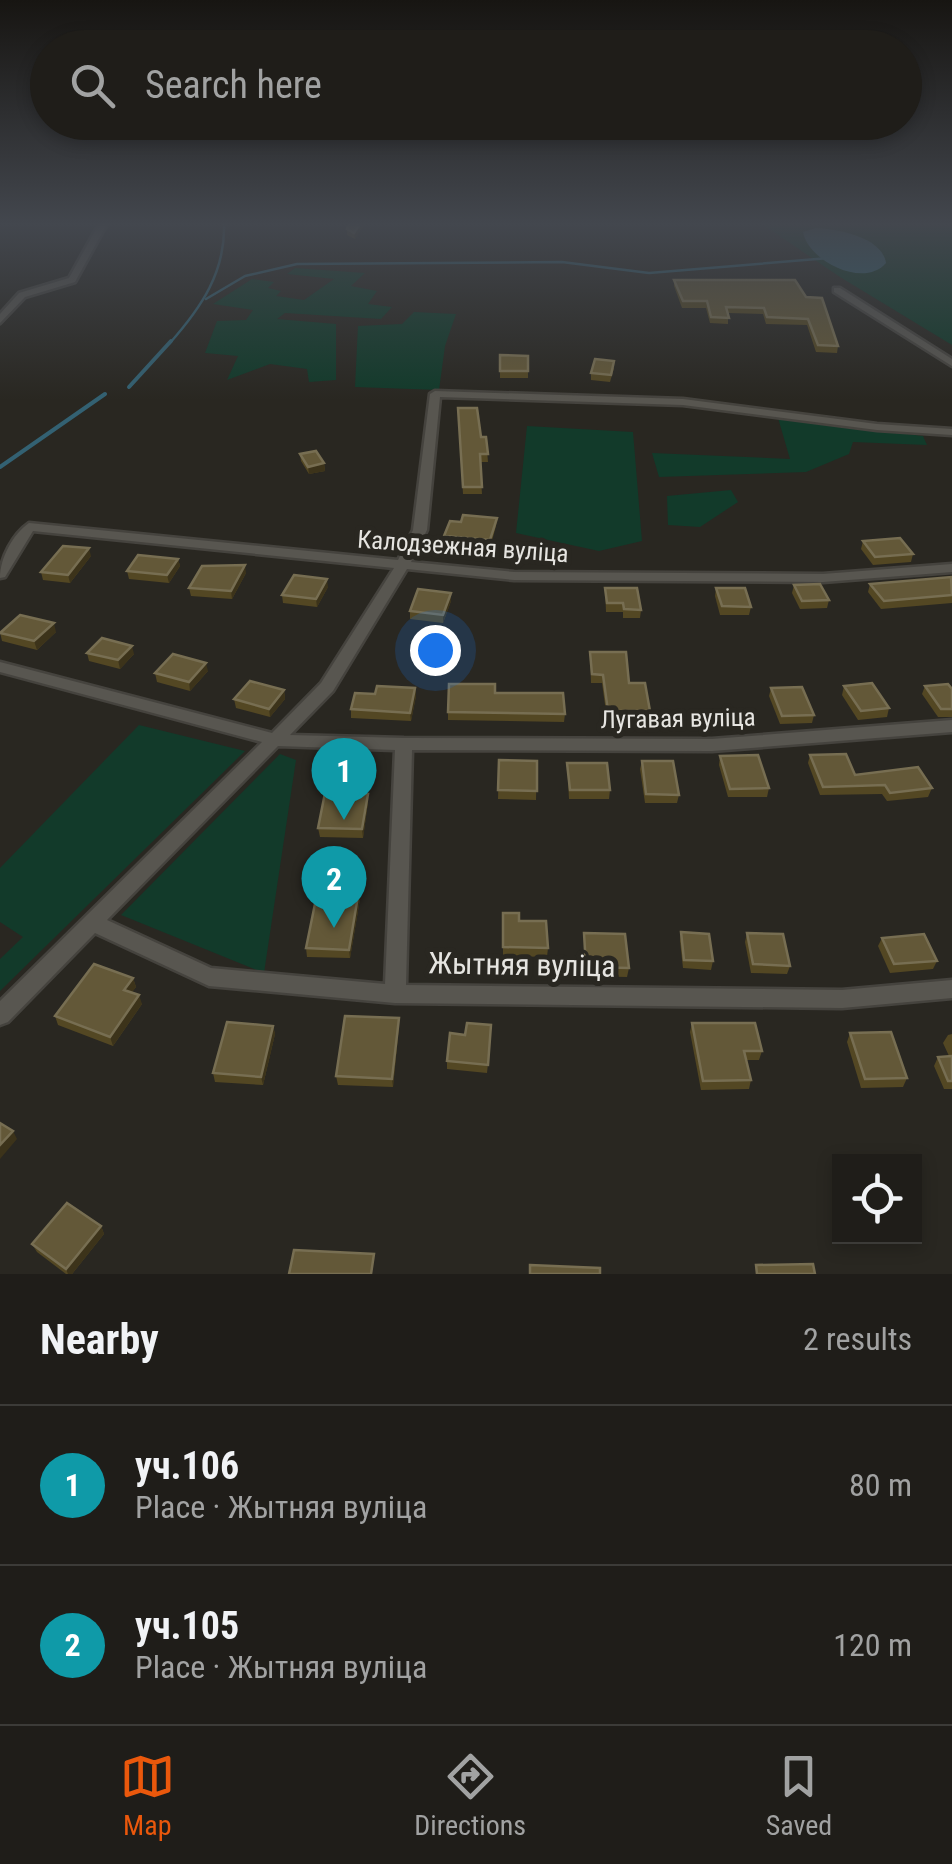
<!DOCTYPE html>
<html lang="en">
<head>
<meta charset="utf-8">
<style>
	body { margin:0; font-family:"Roboto Condensed",sans-serif; background:#272622; color:#f1f3f6 }
	.controls { position:absolute; right:30px; bottom:30px; display:grid; overflow:hidden; border-radius:0px; box-shadow:0 5px 15px #0003 }
	.controls button { width:90px; height:90px; display:grid; place-items:center; padding:0; border:0; border-bottom:2px solid #3c3b38; background:#1f1d19; color:#f1f3f6; font:50px sans-serif }
	.you { position:absolute; left:435px; top:650px; width:35px; height:35px; margin:-25px; border:8px solid #fff; border-radius:50%; background:#1a73e8; box-shadow:0 0 0 15px #1a73e833 }
	.badge { display:grid; place-items:center; width:65px; height:65px; border-radius:50%; background:#ea580c; color:#fff; font-size:32px; font-weight:700 }
	.pin { position:absolute; translate:-50% -82px; filter:drop-shadow(0 2px 5px #0008) }
	.pin::after { content:''; position:absolute; top:52px; width:35px; height:30px; background:inherit; clip-path:polygon(0 0,100% 0,50% 100%) }
	.list { margin:0; padding:0; list-style:none }
	h2 { display:flex; justify-content:space-between; align-items:center; height:130px; margin:0; padding:0 40px; font-size:42px }
	h2 small { font-size:32px; font-weight:400; color:#a1a2a2 }
	.list li { display:grid; grid-template-columns:65px 1fr auto; gap:30px; align-items:center; box-sizing:border-box; height:160px; padding:0 40px; border-top:2px solid #3c3b38 }
	.list b { display:block; font-size:38px; white-space:nowrap }
	.list p { margin:0; font-size:32px; white-space:nowrap; color:#a1a2a2 }
	.list em { font-size:32px; font-style:normal; color:#a1a2a2 }
	.icon { flex:none; width:55px; height:55px; fill:none; stroke:currentColor; stroke-width:2; stroke-linecap:round; stroke-linejoin:round }
	.map { position:relative; flex:none; width:952px; height:1274px; overflow:hidden }
	.search { position:absolute; background:#1f1d19; box-shadow:0 5px 15px #0003; left:30px; right:30px; top:30px; height:110px; display:flex; align-items:center; gap:25px; box-sizing:border-box; padding:0 35px; border-radius:55px; color:#a1a2a2; font-size:38px }
	.sheet { height:450px; background:#1f1d19 }
	nav { display:flex; justify-content:space-around; align-items:center; box-sizing:border-box; height:140px; border-top:2px solid #3c3b38; background:#1f1d19; font-size:28px; color:#a1a2a2 }
	nav a { display:grid; justify-items:center; gap:5px }
	nav .on { color:#ea580c }
	.map>svg:first-child { display:block }
</style>
</head>
<body>
<div class="map">
<svg width="952" height="1274" viewBox="0 0 952 1274">
	<rect width="100%" height="100%" fill="#292721"/>
	<g fill="#123a2a">
		<polygon points="759,222 952,222 952,345 840,277"/>
		<polygon points="295,268 365,273 351,286 377,291 368,304 392,307 381,319 285,313 277,319 336,324 336,380 309,382 307,369 270,364 227,380 238,356 205,353 217,321 246,320 253,310 213,304 252,279 274,282 268,288 281,291 276,296 304,300 334,279 287,274"/>
		<polygon points="414,312 456,314 445,346 439,390 355,387 358,326 402,324"/>
		<polygon points="778,418 923,436 927,445 853,442 849,454 806,472 659,477 652,453 790,459"/>
		<polygon points="527,426 633,432 642,541 599,551 516,533"/>
		<polygon points="731,490 738,502 700,527 668,525 667,496"/>
		<polygon points="139,725 245,751 0,991 0,959 23,937 0,922 0,868"/>
		<polygon points="280,754 296,760 264,973 121,915"/>
	</g>
	<path fill="#336172" d="M 816,228 C 838,229 882,237 886,263 C 864,289 808,261 803,232 Z"/>
	<g fill="none" stroke-linecap="round" stroke-linejoin="round">
		<g stroke="#336172" stroke-width="2.5">
			<polyline points="206,299 245,276 297,264 562,262 649,273 829,258"/>
			<path d="M 169,344 C 201,308 226,272 224,222"/>
		</g>
		<g stroke="#336172" stroke-width="4">
			<polyline points="129,387 171,341"/>
			<polyline points="0,467 105,394"/>
		</g>
		<g stroke="#45433e" stroke-width="5">
			<g id="minor">
				<polygon points="100,222 108,222 75,282 25,297 0,323 0,314 19,293 69,278"/>
				<polygon points="834,288 840,288 952,359 952,366 834,292"/>
				<path d="M 435,391 L 683,399 L 877,424 L 952,429 L 952,435 L 877,430 L 683,405 L 440,397 L 427,530 L 411,562 L 514,572 L 823,574 L 952,564 L 952,572 L 823,582 L 514,580 L 407,569 L 333,691 L 290,735 L 404,738 L 712,739 L 952,720 L 952,732 L 712,751 L 412,750 L 406,985 L 842,990 L 952,980 L 952,998 L 842,1008 L 395,1003 L 209,986 L 95,933 L 8,1022 L 0,1025 L 0,1001 L 262,742 L 0,672 L 0,662 L 272,733 L 321,683 L 394,568 L 33,531 L 5,577 L 0,578 C 0,558 13,534 29,523 L 398,560 L 413,530 L 430,394 ZM 278,746 L 395,750 L 385,984 L 211,968 L 107,920 Z"/>
			</g>
		</g>
		<use href="#minor" fill="#585650" fill-rule="evenodd"/>
	</g>
	<g fill="#534723">
		<polygon points="365,222 355,239 347,235 347,229"/>
		<polygon points="674,280 795,280 838,346 837,353 816,352 807,325 766,324 763,314 728,313 728,324 710,323 706,308 682,308 674,286"/>
		<polygon points="500,355 528,356 528,378 500,378"/>
		<polygon points="614,368 610,382 591,380 591,373"/>
		<polygon points="458,408 481,437 486,437 488,462 480,462 482,494 463,494"/>
		<polygon points="300,454 324,463 325,471 309,474 301,461"/>
		<polygon points="497,518 496,526 490,548 445,544 444,536 461,522"/>
		<polygon points="863,541 913,554 911,562 873,565 861,549"/>
		<polygon points="91,556 70,583 43,580 41,572"/>
		<polygon points="178,559 180,566 169,583 129,579 127,571"/>
		<polygon points="246,573 232,599 191,596 189,588"/>
		<polygon points="952,578 952,603 881,609 868,592 870,584"/>
		<polygon points="794,585 829,600 827,608 800,609 792,593"/>
		<polygon points="328,587 317,607 283,603 282,595"/>
		<polygon points="605,588 641,610 640,618 623,618 623,612 606,612"/>
		<polygon points="716,588 751,607 749,615 720,615 715,596"/>
		<polygon points="451,601 443,623 410,619 410,611"/>
		<polygon points="0,632 56,632 37,650 2,641"/>
		<polygon points="590,652 629,683 650,711 649,719 607,719 602,683 591,683"/>
		<polygon points="87,653 134,654 120,669 89,661"/>
		<polygon points="208,671 190,691 157,682 155,673"/>
		<polygon points="844,686 889,708 887,717 858,720 842,695"/>
		<polygon points="925,686 952,689 952,717 938,717 922,694"/>
		<polygon points="415,688 416,696 411,721 351,718 351,709"/>
		<polygon points="771,688 814,715 812,723 780,724 769,696"/>
		<polygon points="284,690 285,699 270,717 236,708 234,699"/>
		<polygon points="495,693 565,714 564,722 448,720 448,712"/>
		<polygon points="810,755 855,775 932,788 928,797 887,801 882,794 820,795 808,763"/>
		<polygon points="720,756 769,788 767,797 728,797 719,765"/>
		<polygon points="499,760 537,761 536,800 498,799"/>
		<polygon points="642,761 679,795 677,803 645,803 640,769"/>
		<polygon points="567,763 610,790 609,799 569,799"/>
		<polygon points="368,802 363,838 320,837 318,828"/>
		<polygon points="360,899 350,958 307,957 306,948"/>
		<polygon points="503,913 519,921 548,948 547,957 503,956"/>
		<polygon points="681,932 713,961 711,970 683,968 680,941"/>
		<polygon points="584,933 629,968 627,977 585,976"/>
		<polygon points="747,933 790,966 787,974 751,973 745,942"/>
		<polygon points="882,938 937,961 933,969 890,973 878,946"/>
		<polygon points="133,978 136,987 131,993 142,1004 113,1046 58,1025 55,1016"/>
		<polygon points="399,1018 399,1026 393,1087 338,1085 336,1076"/>
		<polygon points="692,1023 762,1051 759,1060 746,1060 751,1080 749,1089 701,1090 690,1032"/>
		<polygon points="273,1026 275,1034 263,1085 215,1082 213,1073"/>
		<polygon points="850,1033 907,1078 903,1087 861,1088 847,1042"/>
		<polygon points="491,1034 487,1073 447,1069 447,1061 465,1035"/>
		<polygon points="952,1034 952,1089 944,1089 934,1066 938,1057 949,1056 943,1043 948,1035"/>
		<polygon points="101,1226 104,1234 72,1274 66,1274 37,1252 32,1244"/>
	</g>
	<g fill="#3c331a">
		<polygon points="361,222 365,222 355,239 354,233"/>
		<polygon points="324,463 325,471 309,474 308,467"/>
		<polygon points="89,548 91,556 70,583 68,575"/>
		<polygon points="178,559 180,566 169,583 167,575"/>
		<polygon points="245,565 246,573 232,599 231,591"/>
		<polygon points="327,579 328,587 317,607 316,599"/>
		<polygon points="451,593 451,601 443,623 443,615"/>
		<polygon points="54,623 56,632 37,650 34,641"/>
		<polygon points="132,646 134,654 120,669 118,660"/>
		<polygon points="206,663 208,671 190,691 189,682"/>
		<polygon points="415,688 416,696 411,721 410,713"/>
		<polygon points="284,690 285,699 270,717 269,709"/>
		<polygon points="368,794 368,802 363,838 362,829"/>
		<polygon points="359,890 360,899 350,958 349,950"/>
		<polygon points="133,978 136,987 127,999 124,990"/>
		<polygon points="139,995 142,1004 113,1046 110,1037"/>
		<polygon points="399,1018 399,1026 393,1087 392,1079"/>
		<polygon points="273,1026 275,1034 263,1085 261,1077"/>
		<polygon points="13,1131 17,1139 0,1159 0,1145"/>
		<polygon points="101,1226 104,1234 72,1274 68,1274 66,1269"/>
	</g>
	<g fill="#635838" stroke="#776e52" stroke-width="2.5">
		<polygon points="350,222 361,222 354,233 347,229"/>
		<polygon points="674,280 795,280 806,297 822,298 838,346 818,345 808,319 767,317 764,308 726,307 729,318 711,317 707,301 683,301"/>
		<polygon points="500,355 528,356 528,371 500,371"/>
		<polygon points="595,359 614,361 611,375 591,373"/>
		<polygon points="458,408 477,408 481,437 486,437 488,454 480,454 482,487 463,487"/>
		<polygon points="316,451 324,463 308,467 300,454"/>
		<polygon points="463,515 497,518 490,540 444,536 450,521 461,522"/>
		<polygon points="900,538 913,554 875,557 863,541"/>
		<polygon points="63,546 89,548 68,575 41,572"/>
		<polygon points="138,555 178,559 167,575 127,571"/>
		<polygon points="245,565 231,591 189,588 202,566"/>
		<polygon points="294,575 327,579 316,599 282,595"/>
		<polygon points="951,577 952,595 884,601 870,584"/>
		<polygon points="820,584 829,600 802,601 794,585"/>
		<polygon points="605,588 637,588 641,610 624,609 623,603 607,603"/>
		<polygon points="716,588 745,588 751,607 722,606"/>
		<polygon points="418,589 451,593 443,615 410,611"/>
		<polygon points="20,615 54,623 34,641 0,633"/>
		<polygon points="102,638 132,646 118,660 87,653"/>
		<polygon points="590,652 626,652 629,683 645,683 650,711 608,711 603,675 592,674"/>
		<polygon points="173,654 206,663 189,682 155,673"/>
		<polygon points="250,681 284,690 269,709 234,699"/>
		<polygon points="872,683 889,708 861,711 844,686"/>
		<polygon points="449,684 495,684 495,693 563,693 565,714 448,712"/>
		<polygon points="948,684 952,689 952,709 941,709 925,686"/>
		<polygon points="377,686 415,688 410,713 351,709 355,693 375,694"/>
		<polygon points="802,687 814,715 782,716 771,688"/>
		<polygon points="846,754 855,775 918,767 932,788 890,793 885,785 823,787 810,755"/>
		<polygon points="758,755 769,788 730,789 720,756"/>
		<polygon points="499,760 537,761 537,791 498,790"/>
		<polygon points="642,761 673,761 679,795 646,794"/>
		<polygon points="567,763 607,763 610,790 570,790"/>
		<polygon points="325,793 368,794 362,829 318,828"/>
		<polygon points="318,889 359,890 349,950 306,948"/>
		<polygon points="503,913 519,913 519,921 546,921 548,948 503,947"/>
		<polygon points="681,932 709,934 713,961 684,960"/>
		<polygon points="584,933 625,934 629,968 586,967"/>
		<polygon points="747,933 783,934 790,966 753,964"/>
		<polygon points="924,934 937,961 894,964 882,938"/>
		<polygon points="94,964 133,978 124,990 139,995 110,1037 55,1016"/>
		<polygon points="345,1016 399,1018 392,1079 336,1076"/>
		<polygon points="227,1022 273,1026 261,1077 213,1073"/>
		<polygon points="467,1023 491,1025 488,1065 447,1061 450,1033 465,1035"/>
		<polygon points="692,1023 755,1023 762,1051 744,1051 751,1080 703,1081"/>
		<polygon points="891,1032 907,1078 865,1079 850,1033"/>
		<polygon points="952,1056 952,1081 948,1081 938,1057"/>
		<polygon points="0,1123 13,1131 0,1145"/>
		<polygon points="67,1203 101,1226 66,1269 32,1244"/>
		<polygon points="294,1250 374,1254 371,1274 289,1274"/>
		<polygon points="813,1264 815,1274 757,1274 756,1265"/>
		<polygon points="530,1265 600,1268 600,1274 530,1274"/>
	</g>
	<linearGradient id="sky" x2="0" y2="1"><stop stop-color="#171512"/><stop offset="0.56" stop-color="#43474e"/><stop offset="1" stop-color="#43474e" stop-opacity="0"/></linearGradient>
	<rect width="952" height="400" fill="url(#sky)"/>
	<g text-anchor="middle" stroke-width="10" stroke-linejoin="round" paint-order="stroke">
		<g font-size="25" fill="#e6e5e1" stroke="#292721">
			<text transform="translate(463 546) rotate(4)" y="9">Калодзежная вуліца</text>
			<text transform="translate(678 718) rotate(-1)" y="9">Лугавая вуліца</text>
		</g>
		<g font-size="30" fill="#e6e5e1" stroke="#292721">
			<text transform="translate(522 965) rotate(1)" y="10">Жытняя вуліца</text>
		</g>
	</g>
</svg>
<div class="controls">
<button><svg class="icon" aria-label="locate" viewBox="0 0 24 24"><circle cx="12" cy="12" r="6"/><path d="M12 2v4M12 18v4M2 12h4M18 12h4"/></svg></button>
</div>
<div class="you"></div>
<div class="pin badge" style="left:344px;top:820px;background:#0f9aa8">1</div>
<div class="pin badge" style="left:334px;top:928px;background:#0f9aa8">2</div>
<div class="search"><svg class="icon" aria-label="search" viewBox="0 0 24 24"><circle cx="10" cy="10" r="6"/><path d="M15 15l6 6"/></svg>Search here</div>
</div>
<section class="sheet">
<h2>Nearby<small>2 results</small></h2>
<ul class="list">
<li><span class="badge" style="background:#0f9aa8">1</span><div><b>уч.106</b><p>Place · Жытняя вуліца</p></div><em>80 m</em></li>
<li><span class="badge" style="background:#0f9aa8">2</span><div><b>уч.105</b><p>Place · Жытняя вуліца</p></div><em>120 m</em></li>
</ul>
</section>
<nav>
<a class="on"><svg class="icon" aria-label="map" viewBox="0 0 24 24"><path d="M3 6l6-2 6 2 6-2v14l-6 2-6-2-6 2zM9 4v14M15 6v14"/></svg>Map</a>
<a><svg class="icon" aria-label="directions" viewBox="0 0 24 24"><path d="M12 3l9 9-9 9-9-9zM9 14v-3h6M13 9l2 2-2 2"/></svg>Directions</a>
<a><svg class="icon" aria-label="saved" viewBox="0 0 24 24"><path d="M7 4h10v16l-5-4-5 4z"/></svg>Saved</a>
</nav>
</body>
</html>
